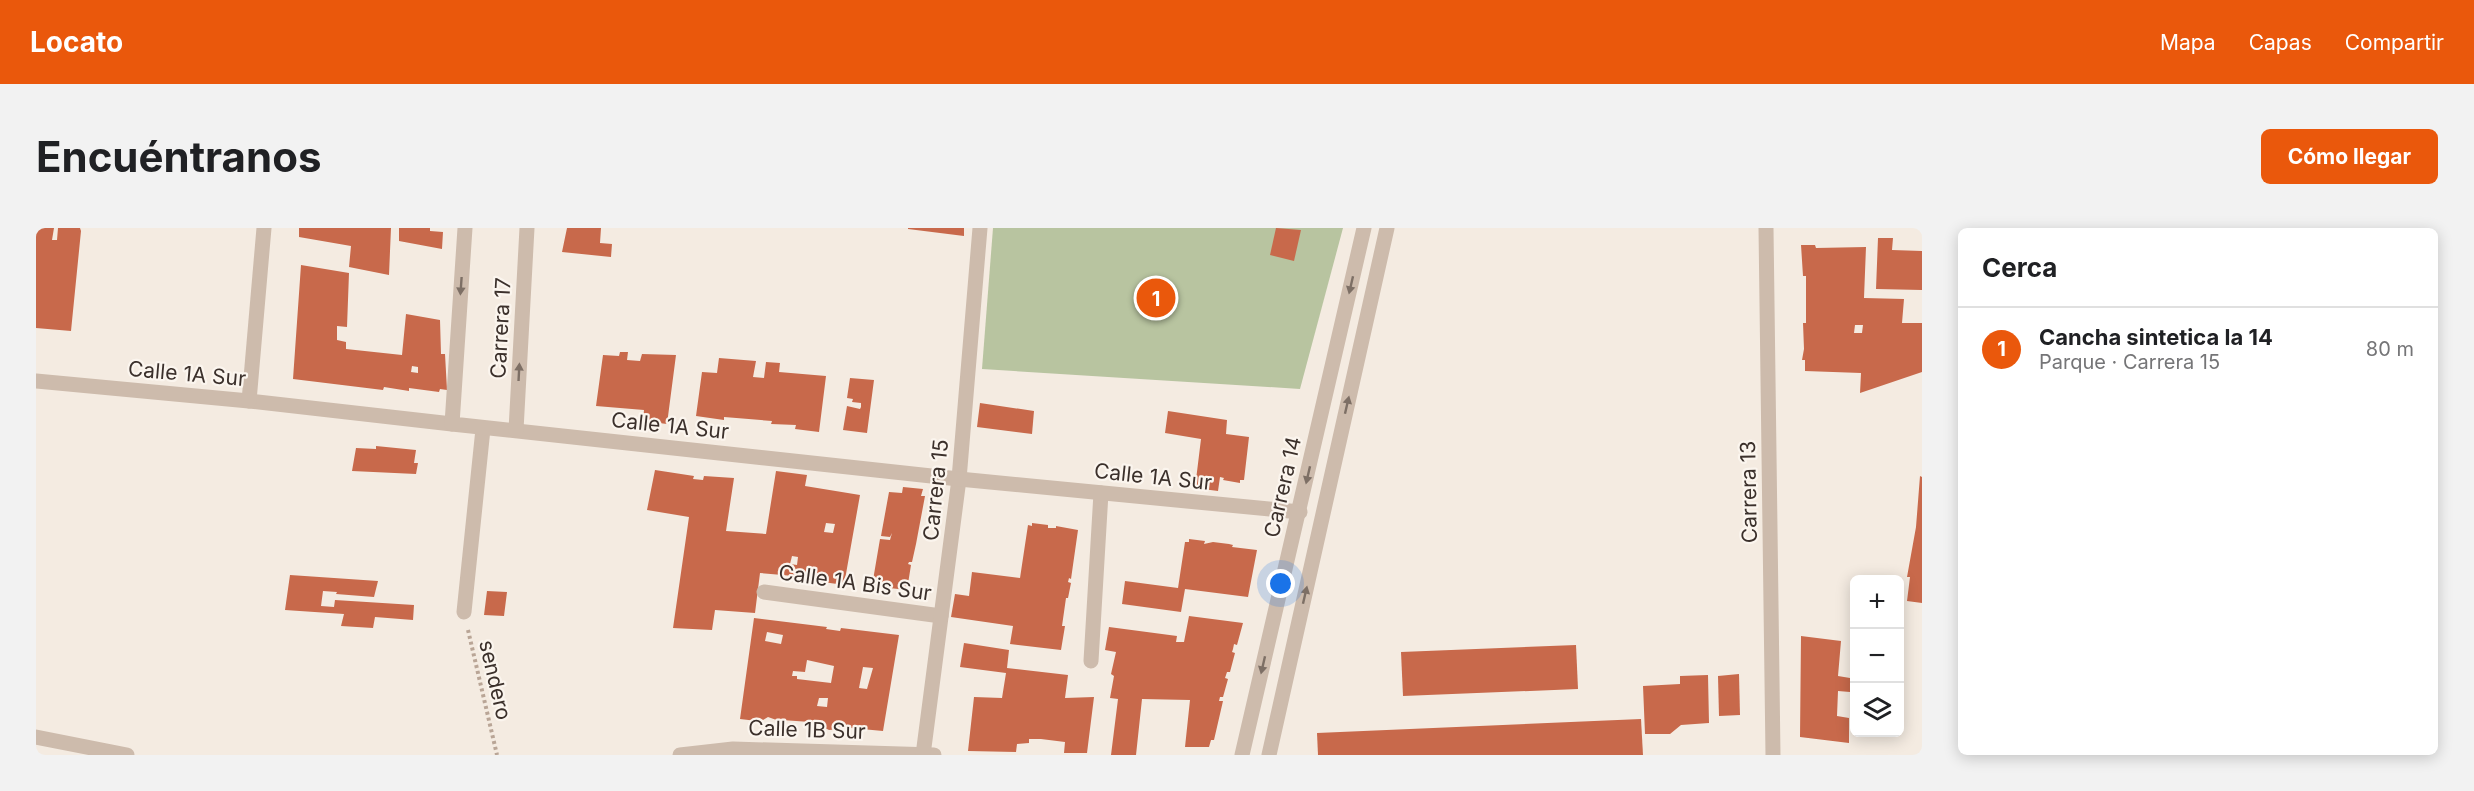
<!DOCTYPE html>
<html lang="es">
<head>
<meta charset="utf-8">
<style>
	body { margin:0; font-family:Inter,sans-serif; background:#f2f2f2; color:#202124 }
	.controls { position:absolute; right:18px; bottom:18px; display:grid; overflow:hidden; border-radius:9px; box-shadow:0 3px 15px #0003 }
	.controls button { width:54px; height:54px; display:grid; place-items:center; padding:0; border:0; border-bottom:2px solid #e0e0e0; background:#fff; color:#202124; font:30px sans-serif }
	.you { position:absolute; left:1245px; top:356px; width:21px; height:21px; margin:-15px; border:4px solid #fff; border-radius:50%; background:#1a73e8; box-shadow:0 0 0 9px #1a73e833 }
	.badge { display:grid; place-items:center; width:39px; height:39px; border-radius:50%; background:#ea580c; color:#fff; font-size:20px; font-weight:700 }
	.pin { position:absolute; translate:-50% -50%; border:3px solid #fff; box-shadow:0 2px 6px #0006 }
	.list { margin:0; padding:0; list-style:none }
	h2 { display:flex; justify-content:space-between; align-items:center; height:78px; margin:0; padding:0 24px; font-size:26px }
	h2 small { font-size:20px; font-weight:400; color:#757577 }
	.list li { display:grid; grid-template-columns:39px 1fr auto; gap:18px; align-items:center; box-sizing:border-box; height:84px; padding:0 24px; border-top:2px solid #e0e0e0 }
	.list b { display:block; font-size:22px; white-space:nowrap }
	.list p { margin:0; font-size:20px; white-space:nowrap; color:#757577 }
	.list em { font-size:20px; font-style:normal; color:#757577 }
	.icon { flex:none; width:33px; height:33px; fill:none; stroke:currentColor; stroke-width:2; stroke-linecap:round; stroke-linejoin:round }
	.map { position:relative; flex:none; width:1886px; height:527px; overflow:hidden; border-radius:9px }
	header { display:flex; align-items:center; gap:36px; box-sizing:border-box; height:84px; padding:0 30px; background:#ea580c; color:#fff }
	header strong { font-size:28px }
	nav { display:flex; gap:33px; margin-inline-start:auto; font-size:21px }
	.intro { display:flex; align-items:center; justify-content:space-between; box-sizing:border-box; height:144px; padding:0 36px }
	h1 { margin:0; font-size:42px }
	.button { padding:15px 27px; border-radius:9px; background:#ea580c; color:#fff; font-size:21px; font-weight:700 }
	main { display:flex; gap:36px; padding:0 36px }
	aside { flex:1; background:#fff; border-radius:9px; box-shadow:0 3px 15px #0003 }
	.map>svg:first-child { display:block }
</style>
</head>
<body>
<header>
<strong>Locato</strong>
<nav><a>Mapa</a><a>Capas</a><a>Compartir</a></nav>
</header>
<div class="intro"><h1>Encuéntranos</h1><a class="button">Cómo llegar</a></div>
<main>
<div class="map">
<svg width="1886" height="527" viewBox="0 0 1886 527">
	<rect width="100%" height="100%" fill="#f4ebe1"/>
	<polygon fill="#b8c4a0" points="957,0 1307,0 1264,161 946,141"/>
	<g fill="#c8694b" fill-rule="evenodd">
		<polygon points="0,0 18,0 16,12 21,12 22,0 44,0 45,3 35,103 0,100"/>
		<polygon points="263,0 355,0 353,47 313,39 315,18 263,9"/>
		<polygon points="363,0 394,0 394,3 407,4 406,21 363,13"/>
		<polygon points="531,0 565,0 564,15 576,16 575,29 526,24"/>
		<polygon points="872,0 928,0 928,8 872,1"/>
		<polygon points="1240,0 1265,2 1258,33 1234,27"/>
		<polygon points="1842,10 1857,10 1856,22 1886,23 1886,62 1840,61"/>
		<path d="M 1765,17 L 1779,17 L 1780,20 L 1830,19 L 1828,70 L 1868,71 L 1866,95 L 1886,95 L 1886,144 L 1824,165 L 1825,145 L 1769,143 L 1769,132 L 1766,132 L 1768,121 L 1767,95 L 1770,95 L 1770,48 L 1767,48 ZM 1819,97 L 1827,97 L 1826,105 L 1818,105 Z"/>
		<path d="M 265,37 L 313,45 L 311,99 L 301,98 L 301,112 L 310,114 L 310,121 L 366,127 L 370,86 L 404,92 L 405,126 L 409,126 L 411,162 L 404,161 L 403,164 L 373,160 L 373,163 L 348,159 L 347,162 L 257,151 ZM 376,138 L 382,139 L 382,145 L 375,144 Z"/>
		<polygon points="584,124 592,124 591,132 604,133 606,126 640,127 631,196 607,193 608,182 560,178 567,127 583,128"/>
		<polygon points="683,130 720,133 717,149 728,150 730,134 744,135 743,144 790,148 783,204 759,201 760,197 735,196 736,193 688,189 688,192 660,188 666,144 681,145"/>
		<polygon points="814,150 838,152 831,205 807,202 811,178 824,181 825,179 825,175 816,174 817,171 811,170"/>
		<polygon points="944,175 998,183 996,206 941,199"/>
		<polygon points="1132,183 1191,192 1190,206 1213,209 1208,252 1204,252 1204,255 1187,252 1188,250 1184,249 1182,263 1159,260 1165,211 1129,205"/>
		<polygon points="340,218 380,222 378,235 382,235 380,246 316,243 320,220 340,221"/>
		<path d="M 619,242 L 658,248 L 657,251 L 667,252 L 668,248 L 698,250 L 690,303 L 730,306 L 740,243 L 771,247 L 769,258 L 824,267 L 808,357 L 780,353 L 781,350 L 724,345 L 719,385 L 679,382 L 676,402 L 637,400 L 653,289 L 611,282 ZM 790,295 L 799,296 L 797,305 L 788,304 ZM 756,328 L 762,329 L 761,337 L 754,336 Z"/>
		<polygon points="1884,248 1886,249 1886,375 1871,373 1874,349 1871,349 1880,299"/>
		<polygon points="867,259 887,261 885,268 889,268 880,316 876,334 873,334 872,336 875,337 871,362 836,358 844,311 854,312 856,305 854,309 845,308 853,264 866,265"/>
		<polygon points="996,295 1012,297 1012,300 1020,300 1020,298 1042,302 1035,351 1033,350 1032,354 1035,355 1032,370 1030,370 1026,398 1029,398 1025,422 974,416 977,398 915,389 919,366 933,368 936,344 984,350 992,297 996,298"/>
		<polygon points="1153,311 1169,313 1168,316 1177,314 1193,316 1197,317 1196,319 1221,322 1212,369 1149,361 1145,384 1086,376 1089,353 1142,360 1149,314 1153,314"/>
		<polygon points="254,347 342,353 338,369 300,366 301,364 287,363 285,378 298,379 299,372 378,377 377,392 339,389 337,400 305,398 308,386 249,382"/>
		<polygon points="451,363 471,364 468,388 448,387"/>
		<polygon points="1153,388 1207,395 1201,417 1198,416 1197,421 1196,424 1199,425 1194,444 1191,444 1189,450 1192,451 1187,469 1184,469 1183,473 1187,473 1178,512 1175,512 1173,519 1149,519 1154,472 1106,471 1100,527 1075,527 1082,471 1074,470 1078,448 1075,446 1080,424 1069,422 1073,399 1141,408 1140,414 1148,414"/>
		<path d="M 718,390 L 791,399 L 790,401 L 804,403 L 805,400 L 863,407 L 847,503 L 815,500 L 793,502 L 787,499 L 788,495 L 746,492 L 746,494 L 732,489 L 727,492 L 721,490 L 721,493 L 704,491 ZM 731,404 L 747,407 L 745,416 L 729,413 ZM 771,432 L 798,438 L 795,455 L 761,451 L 761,448 L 756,448 L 757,443 L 769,444 ZM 827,439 L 837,440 L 831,461 L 823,460 ZM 783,470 L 792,470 L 791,479 L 781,478 Z"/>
		<polygon points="1765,408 1805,413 1802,448 1814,450 1814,464 1802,463 1801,488 1813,490 1813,515 1764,509"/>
		<polygon points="928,415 973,422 971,440 1032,447 1029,470 1058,469 1051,525 1028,525 1029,514 1005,511 993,511 993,515 981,516 980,524 932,523 938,469 966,470 970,445 924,439"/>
		<polygon points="1540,417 1542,461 1367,468 1365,424"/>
		<polygon points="1703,446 1704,487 1683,488 1682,448"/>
		<polygon points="1672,447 1673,495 1645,497 1634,506 1609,506 1607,458 1644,456 1644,448"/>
		<polygon points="1605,491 1607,527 1282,527 1281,505"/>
	</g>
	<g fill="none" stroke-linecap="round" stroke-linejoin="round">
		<polyline stroke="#b9a596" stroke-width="4" stroke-dasharray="3 3" stroke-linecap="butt" points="432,402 461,527"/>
		<g stroke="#cdbbac" stroke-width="15">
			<polyline points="1730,0 1737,527"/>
			<polyline points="0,153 213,173 416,196"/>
			<polyline points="213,173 228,0"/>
			<polyline points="728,364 905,388"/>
			<polyline points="428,384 447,201"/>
			<polyline points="1055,433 1065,265"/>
			<polyline points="0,509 91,527"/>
			<polyline points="644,527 697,521 898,527"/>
			<polyline points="887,527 923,251 944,0"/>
		</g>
		<g stroke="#cdbbac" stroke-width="15">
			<polyline points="429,0 416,196 923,251 1264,284"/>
			<polyline points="480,202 491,0"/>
			<polyline points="1206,527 1328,0"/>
			<polyline points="1233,527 1351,0"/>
		</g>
	</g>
	<defs><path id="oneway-solid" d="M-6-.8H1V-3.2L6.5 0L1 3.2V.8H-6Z" transform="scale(1.5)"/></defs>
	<g fill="#7d6f65">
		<use href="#oneway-solid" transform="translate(1315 57) rotate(103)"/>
		<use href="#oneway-solid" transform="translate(425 58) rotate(94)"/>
		<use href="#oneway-solid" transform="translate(483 144) rotate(-87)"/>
		<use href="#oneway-solid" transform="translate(1311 177) rotate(-77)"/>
		<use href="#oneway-solid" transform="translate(1272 247) rotate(103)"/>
		<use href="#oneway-solid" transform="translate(1269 367) rotate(-77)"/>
		<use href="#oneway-solid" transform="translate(1227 437) rotate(103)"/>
	</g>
	<g text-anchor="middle" stroke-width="4.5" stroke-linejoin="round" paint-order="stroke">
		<g font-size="21" fill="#3b302b" stroke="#fbf5ee">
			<text transform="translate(465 100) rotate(-87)" y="7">Carrera 17</text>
			<text transform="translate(151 146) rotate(5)" y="7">Calle 1A Sur</text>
			<text transform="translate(634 198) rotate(6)" y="7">Calle 1A Sur</text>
			<text transform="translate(1117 249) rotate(6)" y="7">Calle 1A Sur</text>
			<text transform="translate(1247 259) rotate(-77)" y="7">Carrera 14</text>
			<text transform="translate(900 262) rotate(-84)" y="7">Carrera 15</text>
			<text transform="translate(1713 264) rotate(-91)" y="7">Carrera 13</text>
			<text transform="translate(819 355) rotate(8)" y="7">Calle 1A Bis Sur</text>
			<text transform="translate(459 452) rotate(77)" y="7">sendero</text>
			<text transform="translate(771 502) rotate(2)" y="7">Calle 1B Sur</text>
		</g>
	</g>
</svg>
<div class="controls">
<button>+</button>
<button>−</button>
<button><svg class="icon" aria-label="layers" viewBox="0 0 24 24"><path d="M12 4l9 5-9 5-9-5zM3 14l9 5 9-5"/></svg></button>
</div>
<div class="you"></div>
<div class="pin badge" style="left:1120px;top:70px">1</div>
</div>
<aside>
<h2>Cerca<small></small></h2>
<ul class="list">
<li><span class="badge">1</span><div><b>Cancha sintetica la 14</b><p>Parque · Carrera 15</p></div><em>80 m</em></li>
</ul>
</aside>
</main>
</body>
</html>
